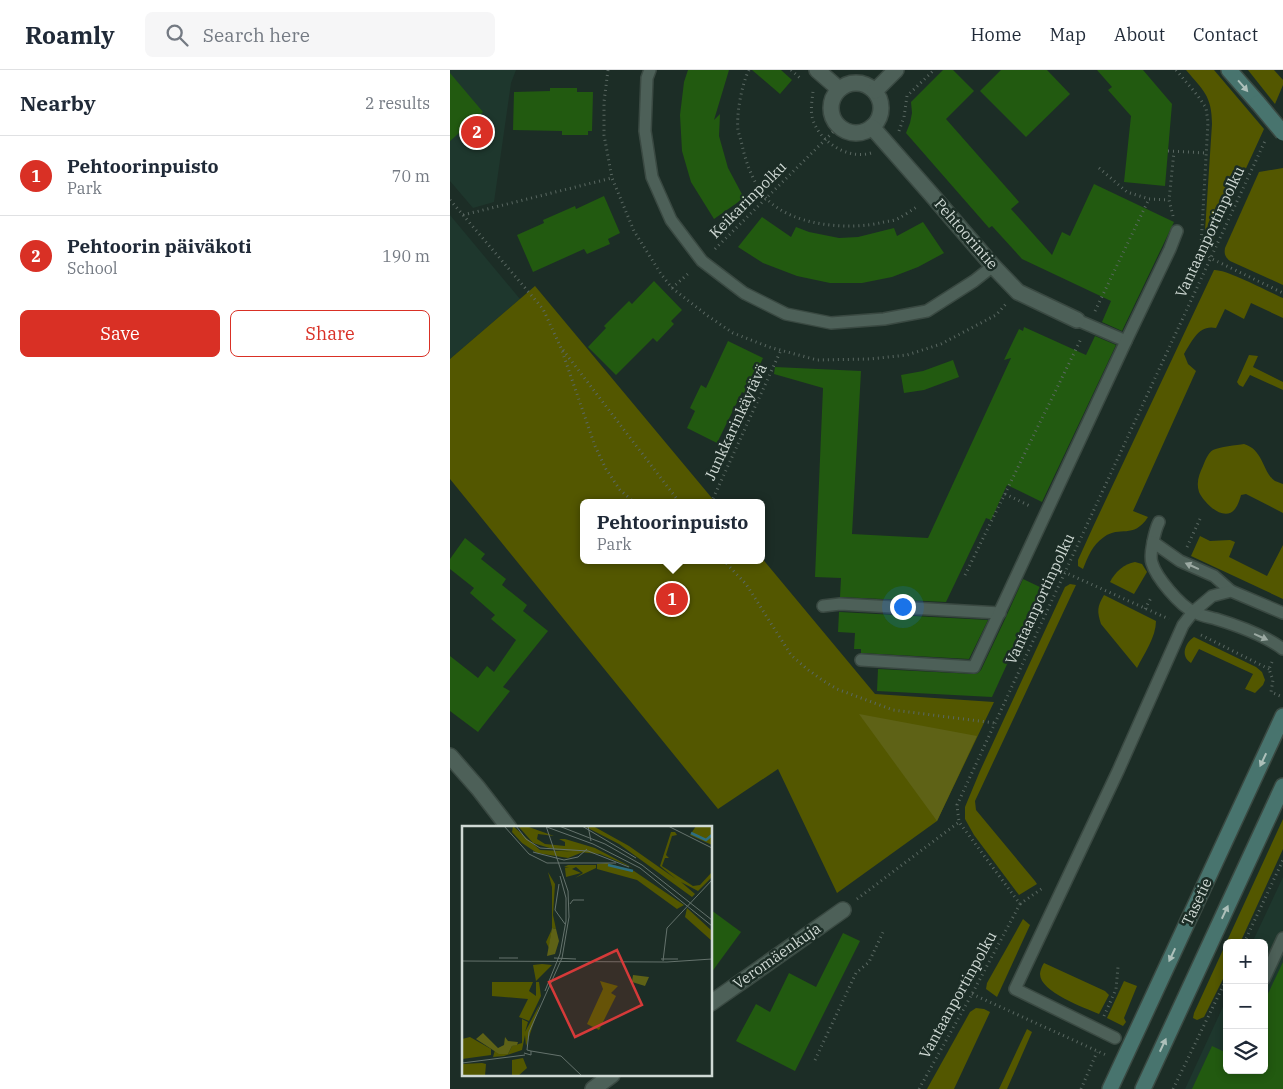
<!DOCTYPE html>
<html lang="en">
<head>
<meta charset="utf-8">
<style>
	body { margin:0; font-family:"IBM Plex Serif",serif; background:#f6f6f7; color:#1f2937 }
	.controls { position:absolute; right:15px; bottom:15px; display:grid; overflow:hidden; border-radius:8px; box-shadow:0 2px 8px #0003 }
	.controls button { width:45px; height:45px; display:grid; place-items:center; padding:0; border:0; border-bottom:1px solid #e0e1e3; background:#fff; color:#1f2937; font:25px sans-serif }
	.you { position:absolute; left:452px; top:536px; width:18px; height:18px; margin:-12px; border:4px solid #fff; border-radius:50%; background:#1a73e8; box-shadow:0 0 0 8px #1a73e833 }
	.badge { display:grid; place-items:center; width:32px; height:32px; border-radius:50%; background:#d93025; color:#fff; font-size:16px; font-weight:700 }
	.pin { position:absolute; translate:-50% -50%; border:2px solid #fff; box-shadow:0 1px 5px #0006 }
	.popup { position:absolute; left:130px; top:429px; width:185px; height:65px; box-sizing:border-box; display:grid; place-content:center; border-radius:8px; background:#fff; filter:drop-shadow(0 1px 4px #0005); font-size:16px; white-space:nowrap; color:#747a83 }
	.popup b { font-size:19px; color:#1f2937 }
	.popup::after { content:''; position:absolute; left:50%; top:100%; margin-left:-10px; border:10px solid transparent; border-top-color:#fff }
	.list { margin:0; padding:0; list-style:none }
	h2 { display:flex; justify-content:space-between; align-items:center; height:65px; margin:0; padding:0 20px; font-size:21px }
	h2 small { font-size:16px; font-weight:400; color:#747a83 }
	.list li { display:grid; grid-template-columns:32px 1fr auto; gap:15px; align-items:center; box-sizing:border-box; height:80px; padding:0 20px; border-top:1px solid #e0e1e3 }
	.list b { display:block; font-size:19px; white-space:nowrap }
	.list p { margin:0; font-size:16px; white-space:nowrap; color:#747a83 }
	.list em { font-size:16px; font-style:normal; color:#747a83 }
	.actions { display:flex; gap:10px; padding:15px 20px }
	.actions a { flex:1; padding:11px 0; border:1px solid #d93025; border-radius:8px; text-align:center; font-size:18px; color:#d93025 }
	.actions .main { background:#d93025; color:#fff }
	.icon { flex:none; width:28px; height:28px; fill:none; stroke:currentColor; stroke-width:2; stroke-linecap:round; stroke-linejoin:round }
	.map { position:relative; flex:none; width:833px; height:1019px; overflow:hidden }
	header { display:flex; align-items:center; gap:30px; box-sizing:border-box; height:70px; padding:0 25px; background:#fff; border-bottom:1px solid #e0e1e3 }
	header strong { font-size:24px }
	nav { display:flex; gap:28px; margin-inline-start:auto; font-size:18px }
	.search { width:350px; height:45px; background:#f6f6f7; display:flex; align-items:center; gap:12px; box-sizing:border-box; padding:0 18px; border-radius:8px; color:#747a83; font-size:19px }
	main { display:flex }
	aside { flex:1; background:#fff }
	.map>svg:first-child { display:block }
</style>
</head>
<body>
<header>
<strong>Roamly</strong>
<div class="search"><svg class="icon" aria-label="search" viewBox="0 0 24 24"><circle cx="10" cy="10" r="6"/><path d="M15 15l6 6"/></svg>Search here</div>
<nav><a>Home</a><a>Map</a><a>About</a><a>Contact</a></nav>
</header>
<main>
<aside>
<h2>Nearby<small>2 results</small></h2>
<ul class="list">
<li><span class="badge">1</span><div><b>Pehtoorinpuisto</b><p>Park</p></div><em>70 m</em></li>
<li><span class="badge">2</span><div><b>Pehtoorin päiväkoti</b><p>School</p></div><em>190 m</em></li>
</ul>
<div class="actions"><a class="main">Save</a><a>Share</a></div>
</aside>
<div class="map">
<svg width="833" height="1019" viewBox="0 0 833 1019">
	<rect width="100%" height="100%" fill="#1c2d26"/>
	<g fill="#1e372d">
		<polygon points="0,0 66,0 61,13 44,132 23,138 0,111"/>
		<polygon points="0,145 70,229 0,289"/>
		<polygon points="833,807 833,1019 735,1019 777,928 777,1000 814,1000 814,873 802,873"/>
	</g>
	<g fill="#535700">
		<path d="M 736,0 L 764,0 L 814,59 L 760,177 L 755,161 L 762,54 C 762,26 753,20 736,0 Z"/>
		<polygon points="798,0 824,0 833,10 833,15 825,34"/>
		<path d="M 833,98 L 833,215 L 780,191 C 775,187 774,184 775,178 L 809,102 Z"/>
		<path d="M 764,200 C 776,199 819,222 833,228 L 833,248 L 801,233 L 794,249 L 775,239 L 766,258 C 749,254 742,271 734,284 L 738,294 L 746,301 L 683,441 L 698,447 C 683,470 670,455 654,467 C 642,475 638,487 633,499 L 628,496 L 628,490 L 643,457 Z"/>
		<polygon points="85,216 266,433 133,433 133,490 311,490 311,487 425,624 544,632 487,751 387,823 328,699 268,739 0,409 0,289"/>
		<polygon points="799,285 808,286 803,297 833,312 833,320 800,305 793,317 789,315 787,312"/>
		<path d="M 794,374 C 814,380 812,402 825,411 C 828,412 830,413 833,414 L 833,443 L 796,424 L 791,425 C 790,429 788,435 785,439 C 774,453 754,433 749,422 C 746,413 749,404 753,396 C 755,391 758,383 763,380 C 769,377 787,375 794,374 Z"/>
		<polygon points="750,466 760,471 780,470 785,472 779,487 817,506 833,475 833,529 741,486"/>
		<path d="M 685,492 L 692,494 L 697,502 L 684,524 L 660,512 C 665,502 674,494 685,492 Z"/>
		<polygon points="620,514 626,515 525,731 526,740 585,811 587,814 569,825 524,765 515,749 515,737 530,701 615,517"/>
		<path d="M 654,525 L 706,551 C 706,567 694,584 687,598 L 651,554 C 647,541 647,537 654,525 Z"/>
		<path d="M 744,567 L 806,597 L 812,602 L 815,610 L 813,615 L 805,623 L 795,619 L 803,604 L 749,579 L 741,593 C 730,586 735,573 744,567 Z"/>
		<polygon points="833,749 833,779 790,873 777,873 777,901 754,947 747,950 743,948 744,943"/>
		<polygon points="573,849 580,855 547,927 536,919 537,913"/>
		<path d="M 594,893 L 655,921 L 659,925 L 649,944 C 635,938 590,922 590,904 C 590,901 592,896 594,893 Z"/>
		<polygon points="674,911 687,916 674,948 676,952 673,956 657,948"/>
		<polygon points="526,938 534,939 540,942 504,1019 477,1019 520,942"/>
		<polygon points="577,959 582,962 557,1019 549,1019"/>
	</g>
	<polygon fill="#5e6216" points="409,644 527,666 487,751"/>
	<g fill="#225a10">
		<polygon points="238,0 279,0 264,50 270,44 269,66 278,98 294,128 264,149 241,112 232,81 230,45 234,12"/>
		<polygon points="302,0 331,0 342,10 330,24"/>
		<polygon points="493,0 503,0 524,21 496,49 569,132 561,139 602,185 612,162 620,166 644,114 724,152 672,261 652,252 661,231 572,189 542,156 539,158 456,63 460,53 462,43 461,32"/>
		<polygon points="551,0 597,0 620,24 576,67 530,21"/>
		<polygon points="647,0 693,0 722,34 715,116 674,112 681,46 658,20 662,17"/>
		<polygon points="0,3 33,42 0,71"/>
		<polygon points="100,18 127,18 127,22 143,22 142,61 138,61 138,65 112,65 112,61 63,60 64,22 100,21"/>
		<polygon points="154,126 170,163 158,169 160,174 137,184 134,179 83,202 67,165 94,153 93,150 125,136 126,139"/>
		<polygon points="312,147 341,167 346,157 359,162 389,168 408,167 444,158 447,166 473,152 494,183 468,197 442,207 412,213 380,213 347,206 313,193 288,177"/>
		<polygon points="204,211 232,240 221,251 224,254 207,272 203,268 166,305 138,277 156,258 154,256 179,231 182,234"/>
		<polygon points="574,257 636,285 645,266 666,275 592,432 557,415 541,450 536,448 496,532 390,527 391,508 365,507 373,318 324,304 325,297 411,301 402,464 478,468 561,288 554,290 569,259 573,261"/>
		<polygon points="278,271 313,288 296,324 292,322 267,373 237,358 245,341 240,338 251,315 256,318"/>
		<polygon points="503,290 509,307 474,320 454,323 451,305 473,301"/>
		<polygon points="15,468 35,484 31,489 56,509 52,515 77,535 73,541 98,561 53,617 60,621 28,662 0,641 0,586 28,608 37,596 44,602 66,570 41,549 45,545 20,523 24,518 0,499 0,489"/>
		<polygon points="573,509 592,518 542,627 427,621 428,599 524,604 528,603 531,600 556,547"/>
		<polygon points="389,542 390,542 538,550 519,589 411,583 411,579 404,579 405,563 388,562"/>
		<polygon points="261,840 291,862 261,903"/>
		<polygon points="393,863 410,871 345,1001 286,971 306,934 320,942 339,903 366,917"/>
		<polygon points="833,892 833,1019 742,1019 762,976 777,983 777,1000 814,1000 814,932"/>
	</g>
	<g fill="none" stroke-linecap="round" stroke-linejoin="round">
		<g stroke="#3a4942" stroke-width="14">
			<g id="lane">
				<polyline points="200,0 197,8 195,61 202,107 221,150 252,191 294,223 336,244 381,253 434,249 477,241 524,211 543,196"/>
				<polyline points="627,250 676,271"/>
				<path d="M 709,452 C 705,460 699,485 702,493 C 706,507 730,536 744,542 C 751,546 759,547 766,549 C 789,556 814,565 833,579"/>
				<polyline points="703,472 730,491 764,506 781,521"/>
				<polyline points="373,536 390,534 550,543"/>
				<polyline points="411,590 524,597 676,271 720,179 727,161"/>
				<polyline points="814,909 833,868"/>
				<polyline points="665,968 565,919 668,701 733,555 743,542 762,526 781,521 833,543"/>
			</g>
		</g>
		<g stroke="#3a4942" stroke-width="18">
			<g id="street">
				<polyline points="367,0 389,19"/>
				<circle cx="406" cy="38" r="25"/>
				<polyline points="425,21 446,0"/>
				<polyline points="422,57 481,124 543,196 568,222 627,250"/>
				<polyline points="0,686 28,718 59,758"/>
				<polyline points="261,933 393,840"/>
				<polyline points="143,1019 162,1005"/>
			</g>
		</g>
		<g stroke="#3a4942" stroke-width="18">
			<g id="secondary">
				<polyline points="779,0 808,33"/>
				<polyline points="660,1019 833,646"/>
				<polyline points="693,1019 833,716"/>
			</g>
		</g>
		<g stroke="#5a6862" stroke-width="3" stroke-dasharray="1 4" stroke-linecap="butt">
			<polyline points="158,0 154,32 154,65 162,108 184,161 211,204 222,218 258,246 283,263 319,277 367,290 420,289 457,285 491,274 546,245 556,234"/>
			<path d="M 299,0 C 292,13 286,45 288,60 C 289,65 291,70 292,75 C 296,93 303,112 315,127 C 340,156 399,161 434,152 C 439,151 444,151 449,148 C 455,145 462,140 468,136"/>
			<polyline points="341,0 350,8"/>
			<polyline points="726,0 748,26 756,38 758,52 751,176 760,188 833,223"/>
			<path d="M 363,22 C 362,30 360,42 363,50 C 370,72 398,90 421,83"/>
			<polyline points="449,61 454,47 457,26 484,0"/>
			<polyline points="718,81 756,83"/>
			<polyline points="649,98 677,122 699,129 719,130"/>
			<polyline points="0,130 13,145 162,108"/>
			<polyline points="13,145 93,239 111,278 145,376 156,399 170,420 185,433"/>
			<polyline points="723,146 719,130 724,82"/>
			<polyline points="265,179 389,56"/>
			<polyline points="222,218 240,202"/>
			<polyline points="645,241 699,129"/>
			<polyline points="113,280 230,433"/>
			<polyline points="555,424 582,437"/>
			<polyline points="261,433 331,280"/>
			<polyline points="737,477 750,449"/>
			<polyline points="273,490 296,514 341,585 357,599 372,610 387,619 443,640 545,653"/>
			<polyline points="614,502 719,549"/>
			<polyline points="515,505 631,269"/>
			<polyline points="695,539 702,526"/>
			<polyline points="751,565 819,599"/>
			<polyline points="822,592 819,599 823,610 821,622 830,626"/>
			<polyline points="407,829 509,752"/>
			<polyline points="570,834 594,817"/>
			<polyline points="794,873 833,790"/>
			<polyline points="522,924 656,985"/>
			<polyline points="654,946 666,919 668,897"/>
			<polyline points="365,990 406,903 419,892 434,860"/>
			<polyline points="469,1019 522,924 570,834 509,752 507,735 815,71"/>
			<polyline points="631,1019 647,982"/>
			<polyline points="723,1019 777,908"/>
		</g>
		<use href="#lane" stroke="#4d6058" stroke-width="11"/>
		<use href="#street" stroke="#4d6058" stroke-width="15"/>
		<use href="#secondary" stroke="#48746e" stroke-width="15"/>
		<g stroke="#3a4942" stroke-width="18" stroke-linecap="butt">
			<polyline id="secondary-bridge" points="808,33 833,63"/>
		</g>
		<use href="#secondary-bridge" stroke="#48746e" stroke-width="15"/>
	</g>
	<defs><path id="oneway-solid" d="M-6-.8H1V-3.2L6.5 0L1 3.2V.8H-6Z" transform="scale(1.25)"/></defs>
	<g fill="#adc0ba">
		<use href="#oneway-solid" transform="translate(793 16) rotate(49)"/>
		<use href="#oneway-solid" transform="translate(813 690) rotate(115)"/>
		<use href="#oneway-solid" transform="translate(775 842) rotate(-65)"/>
		<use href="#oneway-solid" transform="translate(722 885) rotate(115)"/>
		<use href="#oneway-solid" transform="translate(713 975) rotate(-65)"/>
	</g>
	<g fill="#9ba9a2">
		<use href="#oneway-solid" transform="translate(742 496) rotate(-156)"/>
		<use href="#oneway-solid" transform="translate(811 567) rotate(24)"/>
	</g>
	<g text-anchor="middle" stroke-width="5" stroke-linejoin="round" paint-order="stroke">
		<g font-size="15" fill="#cfd9d4" stroke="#1c2d26">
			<text transform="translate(298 130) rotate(-45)" y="5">Keikarinpolku</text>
			<text transform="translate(760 162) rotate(-65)" y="5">Vantaanportinpolku</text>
			<text transform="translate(516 164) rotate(49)" y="5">Pehtoorintie</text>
			<text transform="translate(286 352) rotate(-65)" y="5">Junkkarinkäytävä</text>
			<text transform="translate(590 529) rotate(-65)" y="5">Vantaanportinpolku</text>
			<text transform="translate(747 832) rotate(-65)" y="5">Tasetie</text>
			<text transform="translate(327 886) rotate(-35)" y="5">Veromäenkuja</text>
			<text transform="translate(508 925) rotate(-61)" y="5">Vantaanportinpolku</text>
		</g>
	</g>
	<g transform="translate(12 756)">
		<rect width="250" height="250" fill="#1c2d26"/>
		<path d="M 51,0 L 78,24 L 121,26 L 106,32 L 75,27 L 60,17 L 50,6 ZM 64,0 L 92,10 L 76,8 L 75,13 L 83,18 L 103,20 L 103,16 L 97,13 L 103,13 L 133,22 L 171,42 L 138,28 L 94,24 L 71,17 L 57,1 ZM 122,0 L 131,0 L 167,20 L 214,53 L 198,40 L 209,6 L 213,6 L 215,9 L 210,10 L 204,29 L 207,32 L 203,32 L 200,40 L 231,60 L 238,59 L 250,46 L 250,51 L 236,65 L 219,56 L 233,68 L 230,71 L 157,18 ZM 234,0 L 250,0 L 250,19 L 228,9 ZM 145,37 L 172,45 L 222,79 L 215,83 L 175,54 L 135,43 L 135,38 ZM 106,39 L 134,39 L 134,42 L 113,52 L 121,47 L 114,41 L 130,40 L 114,41 L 110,43 L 119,47 L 104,51 L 103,42 L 107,42 L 102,41 ZM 86,46 L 93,58 L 91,89 L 94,103 L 90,102 L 87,122 L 84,116 L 90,103 L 90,61 ZM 225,82 L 250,105 L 250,115 L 223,91 ZM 80,138 L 90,139 L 74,155 L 71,139 ZM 138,155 L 156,160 L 149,167 L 154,170 L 137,204 L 125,198 L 141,163 ZM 30,156 L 71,156 L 67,165 L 74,170 L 74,156 L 77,156 L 79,170 L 67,195 L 57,191 L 66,173 L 30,170 ZM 78,178 L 64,220 L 63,209 L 60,224 L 42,230 L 31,231 L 33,224 L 46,228 L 50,220 L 60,217 L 60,193 L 66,196 L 63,206 ZM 8,211 L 29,223 L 29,229 L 0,233 L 0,213 ZM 61,232 L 65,242 L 56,250 L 50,250 L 50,234 ZM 20,237 L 24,238 L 23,250 L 0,250 L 0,238 Z" fill="#535700"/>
		<path d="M 90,102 L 94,103 L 97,115 L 93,128 L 85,130 ZM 171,149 L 187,151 L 183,160 L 170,156 ZM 21,207 L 36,222 L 42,219 L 43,211 L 46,215 L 56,216 L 55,219 L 50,220 L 46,228 L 37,228 L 14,213 Z" fill="#5e6216"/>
		<path fill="none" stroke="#2d6e81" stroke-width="2.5" d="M 229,7 L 244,14 L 250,9M 146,39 L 171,45"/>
		<path fill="none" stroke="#64726c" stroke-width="1" d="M 42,0 L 67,28 L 85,37 L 154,37M 54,0 L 64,13 L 78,22 L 126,25 L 167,41M 82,0 L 131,18 L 178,42 L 250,100M 97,0 L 143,18 L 180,39 L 250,94M 120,0 L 174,32M 126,0 L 129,15M 206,0 L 250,22M 71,26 L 102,34 L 116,31 L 125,23M 97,58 L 93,84 L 103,98M 108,78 L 111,74 L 122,74M 37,132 L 56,132M 92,132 L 114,133M 199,133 L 216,133M 0,135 L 205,136 L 250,133M 201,135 L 205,102 L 250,54M 83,165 L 98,128 L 104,95 L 104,72 L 98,50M 65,224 L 67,206 L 100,132 L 107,91 L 106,65 L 84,0M 69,225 L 99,230 L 120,250M 62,227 L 69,229 L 69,225 L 65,224M 0,237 L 63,229"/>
		<path fill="#d53a39" fill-opacity="0.15" stroke="#d53a39" stroke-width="2.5" d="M 155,124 L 180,179 L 113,211 L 87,156 Z"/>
		<rect width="250" height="250" fill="none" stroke="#cfd9d4" stroke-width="2.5"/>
	</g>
</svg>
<div class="controls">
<button>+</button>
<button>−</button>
<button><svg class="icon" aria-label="layers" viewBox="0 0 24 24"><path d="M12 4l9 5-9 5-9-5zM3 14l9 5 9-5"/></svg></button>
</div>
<div class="you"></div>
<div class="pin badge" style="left:222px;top:529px">1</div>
<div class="popup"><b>Pehtoorinpuisto</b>Park</div>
<div class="pin badge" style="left:27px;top:62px">2</div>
</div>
</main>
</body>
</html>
